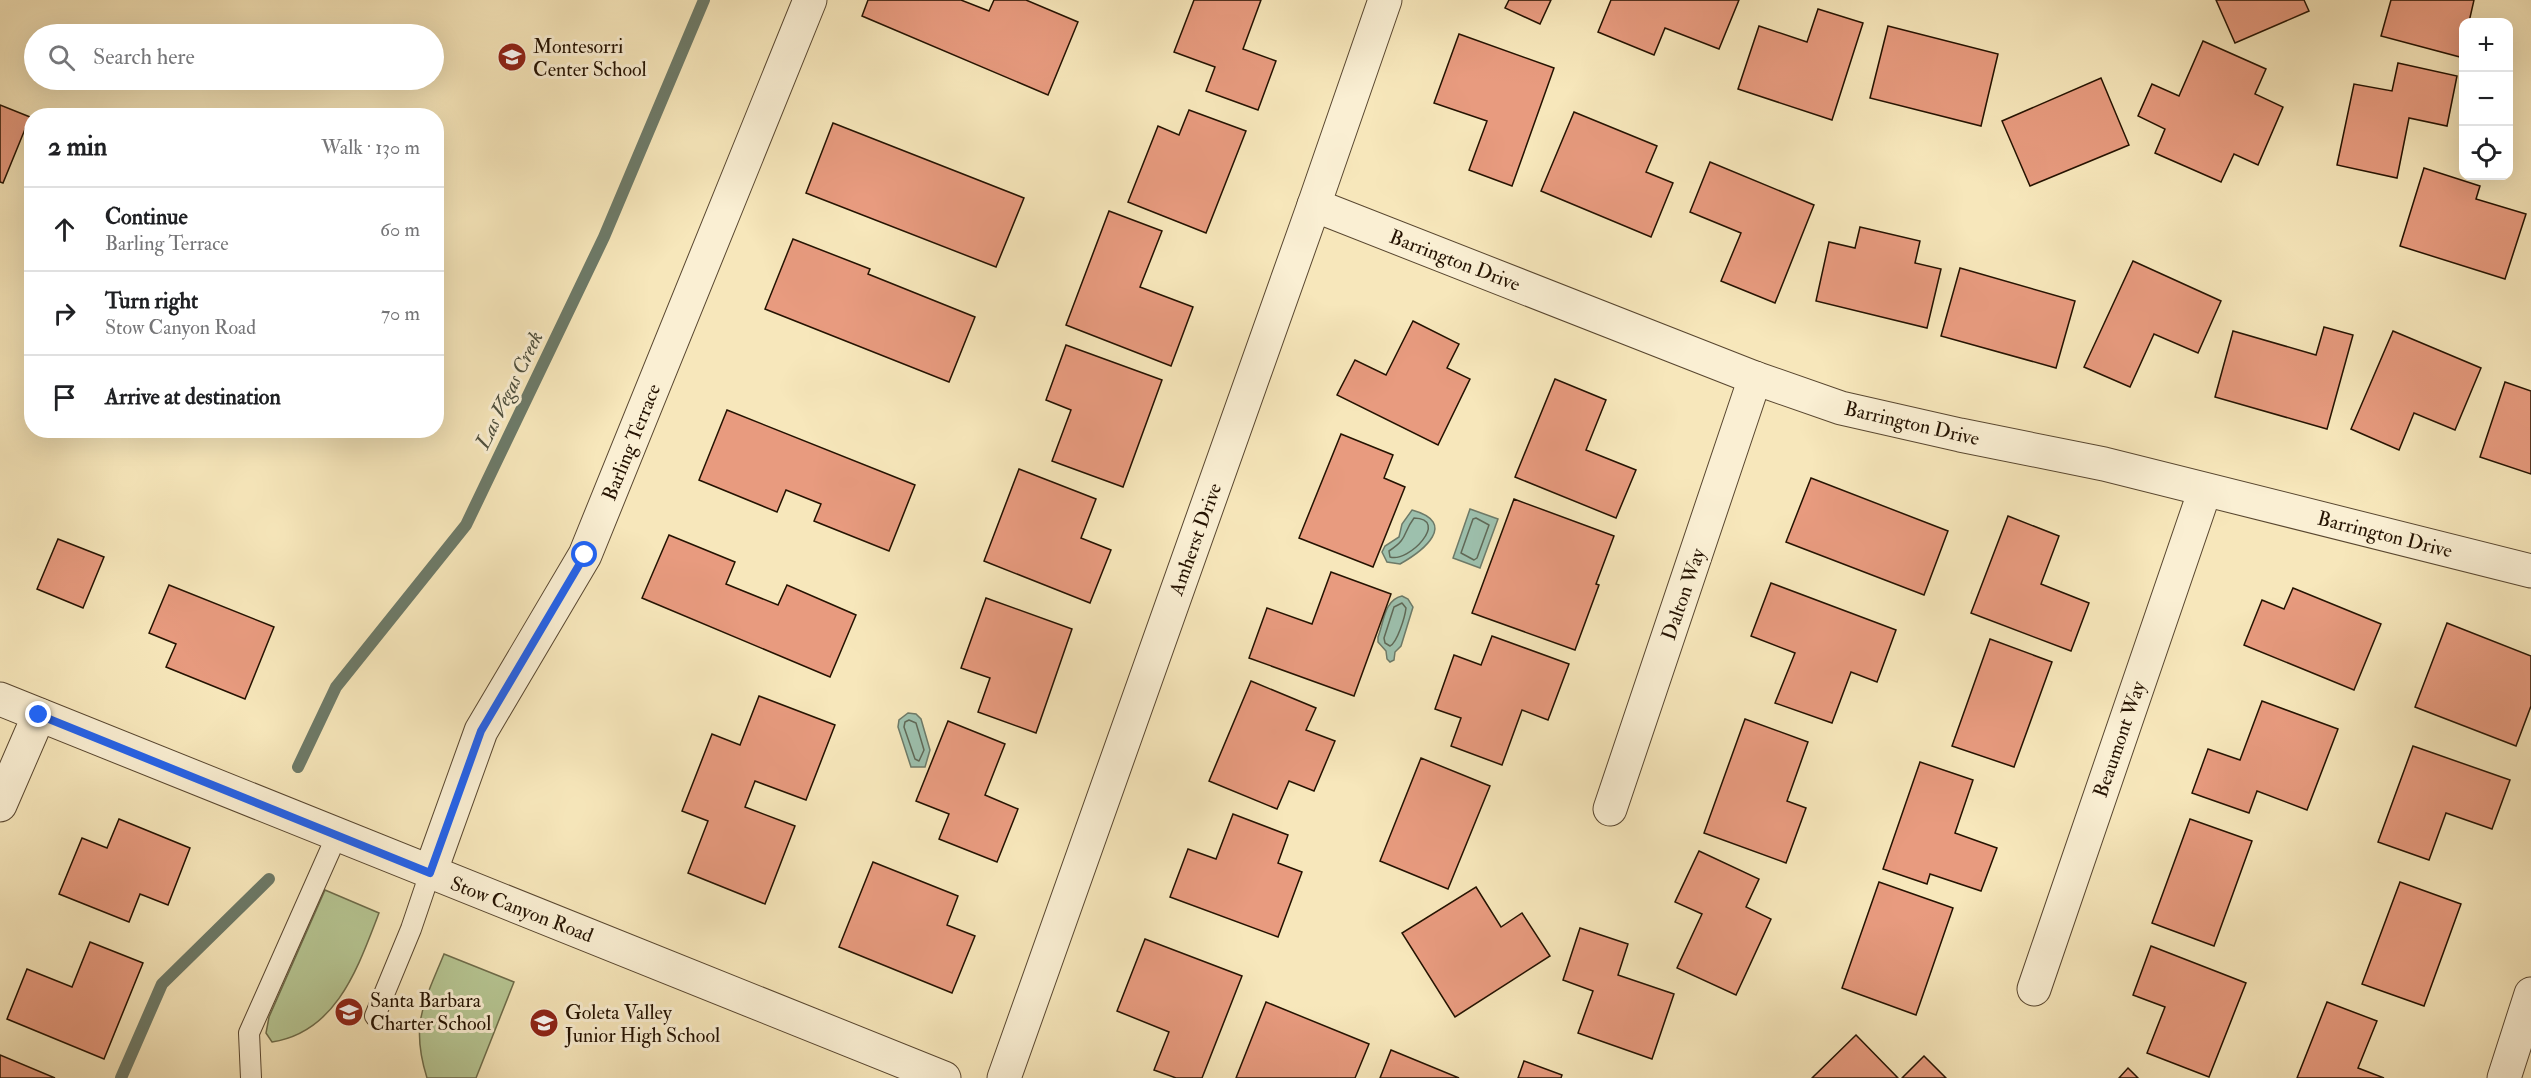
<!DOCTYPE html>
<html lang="en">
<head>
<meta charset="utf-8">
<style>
	body { margin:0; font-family:"IM FELL Double Pica",serif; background:#f2f2f2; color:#202124 }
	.controls { position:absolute; right:18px; top:18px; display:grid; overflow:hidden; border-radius:12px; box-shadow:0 6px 24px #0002 }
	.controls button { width:54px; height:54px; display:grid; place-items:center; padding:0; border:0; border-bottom:2px solid #e0e0e0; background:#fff; color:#202124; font:30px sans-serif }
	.stop { position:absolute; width:18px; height:18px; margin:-14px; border:4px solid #2563eb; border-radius:50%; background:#fff }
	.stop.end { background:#2563eb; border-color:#fff; box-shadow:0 2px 6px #0008 }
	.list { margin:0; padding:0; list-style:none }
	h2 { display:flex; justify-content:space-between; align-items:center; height:78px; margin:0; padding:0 24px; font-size:26px }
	h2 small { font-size:20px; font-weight:400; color:#757577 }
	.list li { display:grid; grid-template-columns:39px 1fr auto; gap:18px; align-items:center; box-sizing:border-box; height:84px; padding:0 24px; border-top:2px solid #e0e0e0 }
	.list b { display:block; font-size:22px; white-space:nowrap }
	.list p { margin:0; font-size:20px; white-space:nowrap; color:#757577 }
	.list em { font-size:20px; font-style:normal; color:#757577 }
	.icon { flex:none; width:33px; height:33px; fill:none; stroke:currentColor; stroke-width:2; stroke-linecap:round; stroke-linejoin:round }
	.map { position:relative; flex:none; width:2531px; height:1078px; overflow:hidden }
	.search { position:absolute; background:#fff; box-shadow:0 6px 24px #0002; left:24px; top:24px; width:420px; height:66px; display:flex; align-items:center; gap:15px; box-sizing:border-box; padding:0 21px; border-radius:33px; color:#757577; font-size:22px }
	.panel { position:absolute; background:#fff; box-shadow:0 6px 24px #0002; left:24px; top:108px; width:420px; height:330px; border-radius:24px }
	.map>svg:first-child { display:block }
</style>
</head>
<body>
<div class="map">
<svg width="2531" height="1078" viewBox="0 0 2531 1078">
	<rect width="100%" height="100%" fill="#f7e7bb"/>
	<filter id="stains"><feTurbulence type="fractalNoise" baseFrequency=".00333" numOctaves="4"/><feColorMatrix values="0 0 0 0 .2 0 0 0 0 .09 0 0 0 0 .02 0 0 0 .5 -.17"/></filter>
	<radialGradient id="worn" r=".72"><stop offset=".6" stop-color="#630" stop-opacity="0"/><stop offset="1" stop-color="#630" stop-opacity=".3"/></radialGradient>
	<g fill="#b7c794" stroke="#6e6c4a" stroke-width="1.5">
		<path d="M 325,890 L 379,913 C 358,967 337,1032 272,1042 L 266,1033 L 269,1017 Z"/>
		<path d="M 444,954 L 514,982 L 476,1078 L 427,1078 C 410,1024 424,1003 444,954 Z"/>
	</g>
	<g fill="#9dc0ad" stroke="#6d7a68" stroke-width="1.5">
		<polygon points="1470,509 1498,519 1480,568 1453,558"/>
		<path d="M 1412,510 C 1459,523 1423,551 1400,564 L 1387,562 L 1382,552 L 1385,546 L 1399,537 L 1402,524 Z"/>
		<path d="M 1402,596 L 1408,599 L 1413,607 L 1401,646 L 1395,652 L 1394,660 L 1390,662 L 1387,659 L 1386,651 L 1378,642 L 1378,637 C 1384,622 1384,600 1402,596 Z"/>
		<polygon points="908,713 916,714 921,719 930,750 925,767 911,767 898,727 899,720"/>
	</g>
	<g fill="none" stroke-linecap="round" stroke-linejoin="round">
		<g stroke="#606957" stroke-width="1.5">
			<path d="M 1414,518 C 1450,519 1409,563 1390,557 L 1389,551 C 1409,538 1402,534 1414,518 Z"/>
			<polygon points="1476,518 1489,525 1477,558 1474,560 1461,553 1473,519"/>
			<path d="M 1402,603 L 1406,608 C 1405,617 1397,643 1390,646 L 1385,643 L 1384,638 L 1394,607 Z"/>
			<polygon points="909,720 916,723 924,750 919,761 915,759 904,727 905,722"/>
		</g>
		<g stroke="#6d7a68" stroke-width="12">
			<polyline points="298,767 336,687 466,525 604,237 704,0"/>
			<polyline points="121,1078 162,984 269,879"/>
		</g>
	</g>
	<g fill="#e89b7f" stroke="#241201" stroke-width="1.5">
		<polygon points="868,0 961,0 989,11 994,0 1026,0 1078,22 1048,95 862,16"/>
		<polygon points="1194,0 1261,0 1243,49 1276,61 1258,110 1206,91 1215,67 1174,52"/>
		<polygon points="1509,0 1551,0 1540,24 1505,8"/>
		<polygon points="1611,0 1739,0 1719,49 1665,28 1654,55 1598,32"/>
		<polygon points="2216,0 2304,0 2309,11 2235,43"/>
		<polygon points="2391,0 2474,0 2469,22 2464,22 2464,42 2460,57 2381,36"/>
		<polygon points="1818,9 1863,23 1832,120 1738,89 1759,26 1807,42"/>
		<polygon points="1888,26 1998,54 1981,126 1870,98"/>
		<polygon points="1459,34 1554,68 1512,186 1469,170 1487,121 1434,103"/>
		<polygon points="2203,41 2266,69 2255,94 2283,107 2258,165 2234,154 2221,182 2155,153 2165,129 2138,116 2152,84 2179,96"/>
		<polygon points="2398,63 2457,76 2447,126 2409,118 2397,178 2337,165 2354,84 2392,91"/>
		<polygon points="2101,78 2129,145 2030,186 2002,121"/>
		<polygon points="0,105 30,117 3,183 0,182"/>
		<polygon points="1189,110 1246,131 1206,233 1128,202 1158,126 1179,135"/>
		<polygon points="1574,112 1657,146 1646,172 1673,183 1651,237 1541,191"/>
		<polygon points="833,123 1024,198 996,267 806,193"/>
		<polygon points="1710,162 1814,205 1775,303 1721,281 1741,233 1690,212"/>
		<polygon points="2424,168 2480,186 2476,199 2526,214 2505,279 2400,246"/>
		<polygon points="1109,211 1162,231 1140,287 1193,307 1171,366 1066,325"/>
		<polygon points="1860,227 1920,241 1915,263 1941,269 1927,328 1816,301 1829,242 1855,248"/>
		<polygon points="793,239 870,269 868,274 975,317 949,382 765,309"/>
		<polygon points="2133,261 2221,301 2198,353 2154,334 2130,387 2084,367"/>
		<polygon points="1960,268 2075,301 2056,368 1941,336"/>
		<polygon points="1413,321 1459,344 1447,368 1470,379 1438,445 1337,395 1355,360 1386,375"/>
		<polygon points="2324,327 2353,335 2327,429 2215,397 2233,331 2316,355"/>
		<polygon points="2393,331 2481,368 2455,430 2414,413 2399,450 2351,429"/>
		<polygon points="1066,345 1162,380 1123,487 1052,461 1071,410 1046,400"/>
		<polygon points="1555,379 1606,400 1586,450 1636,470 1616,518 1515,477"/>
		<polygon points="2505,382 2531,391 2531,474 2480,457"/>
		<polygon points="727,410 915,485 889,551 814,521 821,504 786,490 777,512 699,480"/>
		<polygon points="1341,434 1393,455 1384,478 1405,487 1373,567 1299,538"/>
		<polygon points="1019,469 1096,499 1081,538 1111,550 1090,603 984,561"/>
		<polygon points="1811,478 1948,531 1924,595 1786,542"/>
		<polygon points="1514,499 1614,536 1596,584 1599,585 1575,650 1472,613"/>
		<polygon points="2008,516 2059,536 2041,584 2089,603 2071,651 1971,613"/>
		<polygon points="669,535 735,562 726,584 778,605 787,585 856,615 830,677 642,598"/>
		<polygon points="58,539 104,557 83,608 37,589"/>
		<polygon points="1331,572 1391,594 1354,696 1249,658 1267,608 1312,624"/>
		<polygon points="1771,583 1896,630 1877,682 1851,672 1832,723 1775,703 1795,653 1751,636"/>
		<polygon points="169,585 274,627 245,699 166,667 176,644 149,633"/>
		<polygon points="2293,588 2381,624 2354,690 2244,645 2262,600 2284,609"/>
		<polygon points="986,598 1072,629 1036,733 978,712 990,678 961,668"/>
		<polygon points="2447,623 2531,656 2531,706 2516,746 2415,707"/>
		<polygon points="1492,636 1569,664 1548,720 1522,710 1502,765 1451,746 1461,718 1435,709 1454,655 1481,665"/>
		<polygon points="1990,639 2052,662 2014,767 1952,746"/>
		<polygon points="1251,681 1316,708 1306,730 1335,741 1314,791 1289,781 1277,809 1209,781"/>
		<polygon points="759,696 835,725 806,800 755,781 745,807 795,826 765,904 688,873 708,821 682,811 712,734 740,745"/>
		<polygon points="2262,701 2338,729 2307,810 2257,791 2249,813 2192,793 2208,749 2240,760"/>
		<polygon points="1745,719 1808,742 1787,801 1806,808 1786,863 1704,833"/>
		<polygon points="948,721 1005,744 985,795 1018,809 997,862 939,839 949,814 916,801"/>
		<polygon points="2413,746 2510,780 2492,829 2446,813 2429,860 2378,842"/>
		<polygon points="1421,758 1490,786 1448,889 1380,861"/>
		<polygon points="1920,762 1973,780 1955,833 1997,848 1981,891 1930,874 1927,884 1883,869"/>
		<polygon points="1233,814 1288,835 1278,863 1302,872 1278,937 1170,897 1188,849 1216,859"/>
		<polygon points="119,819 190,848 168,905 140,894 129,922 59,894 82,838 107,848"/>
		<polygon points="2190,819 2252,841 2214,946 2152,923"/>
		<polygon points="1699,851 1759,879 1746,907 1771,919 1736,995 1677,968 1702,914 1675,902"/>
		<polygon points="873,862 958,896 947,925 975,936 952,993 839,947"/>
		<polygon points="1879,882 1953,908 1916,1015 1842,988"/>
		<polygon points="2400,882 2461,904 2424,1006 2362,984"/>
		<polygon points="1476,887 1501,927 1522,913 1550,956 1455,1017 1402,933"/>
		<polygon points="1580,928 1628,944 1618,975 1674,994 1652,1059 1578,1033 1593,991 1563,980"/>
		<polygon points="1145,939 1242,976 1202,1078 1176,1078 1154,1070 1169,1032 1117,1011"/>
		<polygon points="90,942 143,963 104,1059 7,1019 27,969 72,987"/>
		<polygon points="2151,946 2246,983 2209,1077 2147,1053 2165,1007 2133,995"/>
		<polygon points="1266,1002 1369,1044 1355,1078 1236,1078"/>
		<polygon points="2327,1002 2377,1021 2358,1068 2384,1078 2297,1078"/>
		<polygon points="1856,1035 1898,1078 1812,1078"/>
		<polygon points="1391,1050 1459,1078 1380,1078"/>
		<polygon points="0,1055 55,1078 0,1078"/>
		<polygon points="1924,1056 1946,1078 1902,1078"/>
		<polygon points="1524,1061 1562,1075 1561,1078 1518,1078"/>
		<polygon points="2128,1068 2138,1078 2119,1078"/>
	</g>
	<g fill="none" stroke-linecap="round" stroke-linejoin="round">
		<g stroke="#594730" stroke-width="22">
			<g id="service">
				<polyline points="375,1016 411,929 430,873"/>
				<polyline points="251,1078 249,1033 337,835"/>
			</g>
		</g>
		<g stroke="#594730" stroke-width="35">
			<g id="minor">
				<polyline points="1314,205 1755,378 1841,408 1960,435 2104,464 2531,571"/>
				<polyline points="0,699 944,1078"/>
				<polyline points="0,805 39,715"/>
				<polyline points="1610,809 1755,378"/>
				<polyline points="430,873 481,731 585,555 810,0"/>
				<polyline points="2034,989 2205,490"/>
				<polyline points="1004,1078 1314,205 1385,0"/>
				<polyline points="2504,1078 2531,994"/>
			</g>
		</g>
		<use href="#service" stroke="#faefd3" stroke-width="20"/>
		<use href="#minor" stroke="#faefd3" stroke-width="33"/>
	</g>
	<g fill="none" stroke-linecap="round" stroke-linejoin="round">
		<polyline stroke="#2563eb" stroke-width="8" points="39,715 430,873 481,731 585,555"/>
	</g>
	<defs>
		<g id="school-disc" transform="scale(1.5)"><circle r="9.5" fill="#8f2418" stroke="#faefd3"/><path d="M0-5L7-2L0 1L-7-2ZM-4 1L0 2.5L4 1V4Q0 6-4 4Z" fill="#fff"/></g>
	</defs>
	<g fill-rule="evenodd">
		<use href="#school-disc" x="512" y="57"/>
		<use href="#school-disc" x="349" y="1012"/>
		<use href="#school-disc" x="544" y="1023"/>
	</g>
	<g text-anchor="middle" stroke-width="6" stroke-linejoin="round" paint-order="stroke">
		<g font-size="20" fill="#241201" stroke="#faefd3" text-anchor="start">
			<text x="533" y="53">Montesorri<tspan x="533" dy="23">Center School</tspan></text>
			<text x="370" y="1007">Santa Barbara<tspan x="370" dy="23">Charter School</tspan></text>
			<text x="565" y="1019">Goleta Valley<tspan x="565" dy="23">Junior High School</tspan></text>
		</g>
		<g font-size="20" fill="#241201" stroke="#faefd3">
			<text transform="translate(1455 260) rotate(21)" y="7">Barrington Drive</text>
			<text transform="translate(1912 423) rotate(13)" y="7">Barrington Drive</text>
			<text transform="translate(631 442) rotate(-68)" y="7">Barling Terrace</text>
			<text transform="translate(2385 534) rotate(14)" y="7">Barrington Drive</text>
			<text transform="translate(1195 539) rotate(-70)" y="7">Amherst Drive</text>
			<text transform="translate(1683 594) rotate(-71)" y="7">Dalton Way</text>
			<text transform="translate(2119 739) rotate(-71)" y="7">Beaumont Way</text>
			<text transform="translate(522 909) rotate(21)" y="7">Stow Canyon Road</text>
		</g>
		<g font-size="21" font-style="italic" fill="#4e4f3d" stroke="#faefd3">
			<text transform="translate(509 390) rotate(-64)" y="7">Las Vegas Creek</text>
		</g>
	</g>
	<rect width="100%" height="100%" filter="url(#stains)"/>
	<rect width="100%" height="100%" fill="url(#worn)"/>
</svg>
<div class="controls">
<button>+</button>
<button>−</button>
<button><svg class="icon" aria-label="locate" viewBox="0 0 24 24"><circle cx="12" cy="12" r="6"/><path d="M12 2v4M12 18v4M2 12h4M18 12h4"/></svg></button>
</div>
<div class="stop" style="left:585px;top:555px"></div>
<div class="stop end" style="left:39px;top:715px"></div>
<div class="search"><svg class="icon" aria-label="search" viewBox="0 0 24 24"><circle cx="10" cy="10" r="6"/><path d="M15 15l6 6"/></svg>Search here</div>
<section class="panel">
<h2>2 min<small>Walk · 130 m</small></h2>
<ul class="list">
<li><svg class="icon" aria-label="ahead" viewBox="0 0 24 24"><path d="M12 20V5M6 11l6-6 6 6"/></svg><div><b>Continue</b><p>Barling Terrace</p></div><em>60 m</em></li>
<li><svg class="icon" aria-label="right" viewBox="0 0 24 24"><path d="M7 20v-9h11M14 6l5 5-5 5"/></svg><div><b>Turn right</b><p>Stow Canyon Road</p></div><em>70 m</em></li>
<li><svg class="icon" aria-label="arrive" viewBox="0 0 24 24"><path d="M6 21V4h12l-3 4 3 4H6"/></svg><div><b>Arrive at destination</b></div></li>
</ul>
</section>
</div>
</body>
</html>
